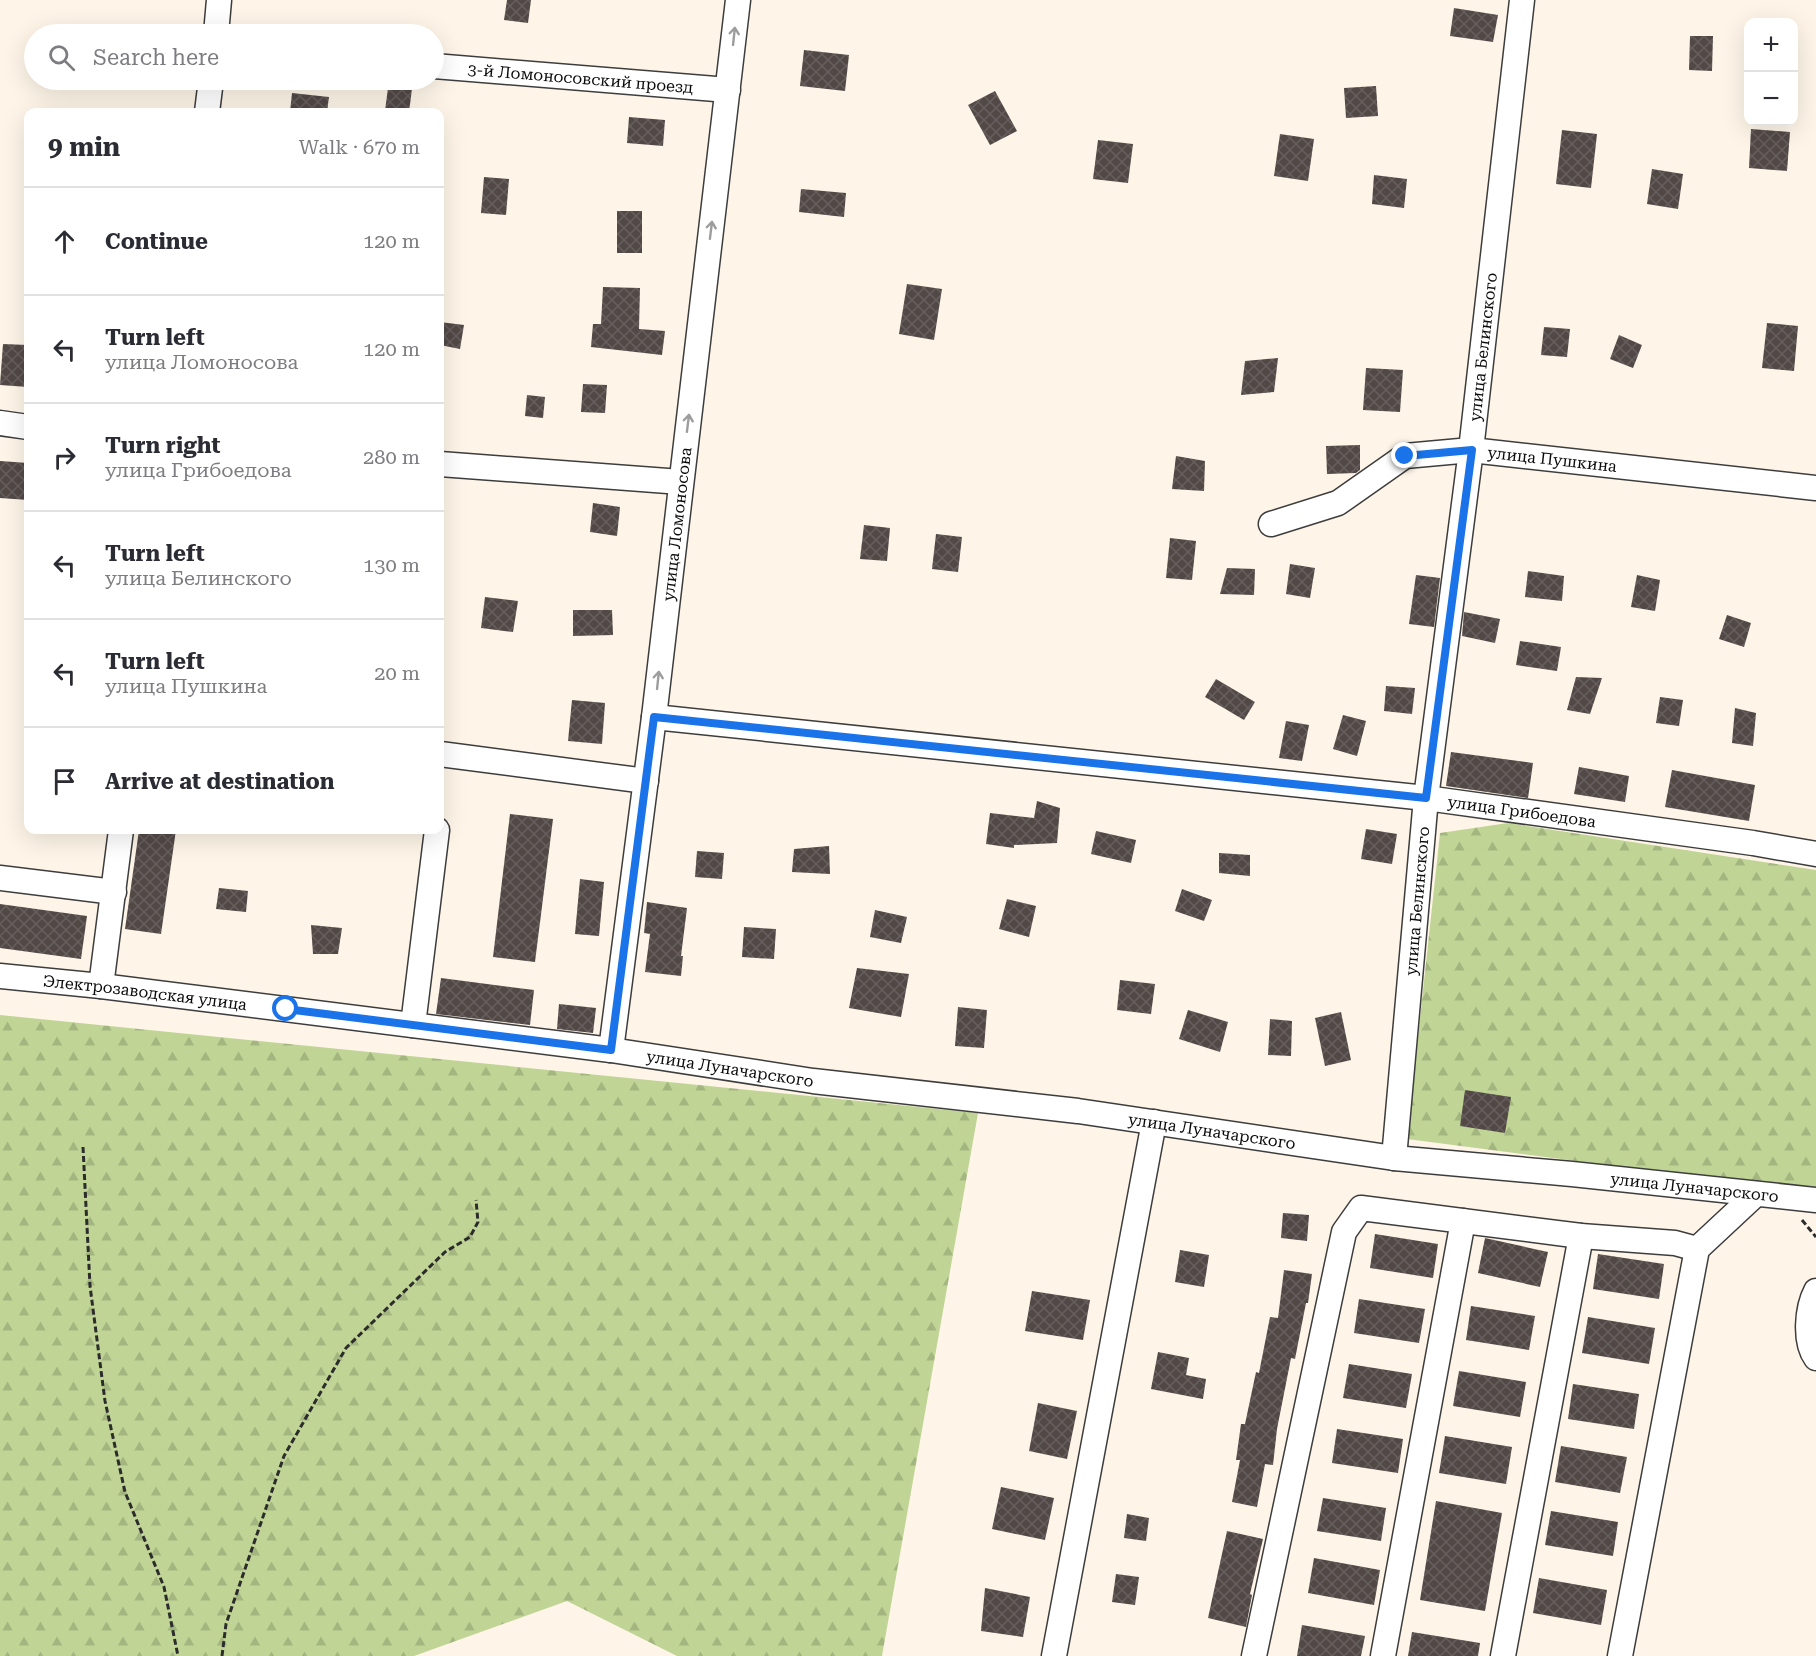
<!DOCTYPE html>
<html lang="en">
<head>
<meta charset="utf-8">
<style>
	body { margin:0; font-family:"Roboto Serif",serif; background:#f7f7f7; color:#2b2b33 }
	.controls { position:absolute; right:18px; top:18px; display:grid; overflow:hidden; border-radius:12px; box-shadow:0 6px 24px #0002 }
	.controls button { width:54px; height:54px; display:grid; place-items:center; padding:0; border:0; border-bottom:2px solid #e1e1e2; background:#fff; color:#2b2b33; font:30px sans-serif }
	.stop { position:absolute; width:18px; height:18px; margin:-14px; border:4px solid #1a73e8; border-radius:50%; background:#fff }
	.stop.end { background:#1a73e8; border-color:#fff; box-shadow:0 2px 6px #0008 }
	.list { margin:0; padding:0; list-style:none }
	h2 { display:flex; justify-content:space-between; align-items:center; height:78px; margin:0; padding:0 24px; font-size:26px }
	h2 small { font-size:20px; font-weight:400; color:#7c7c81 }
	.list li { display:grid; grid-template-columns:39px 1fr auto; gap:18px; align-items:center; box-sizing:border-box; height:108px; padding:0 24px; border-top:2px solid #e1e1e2 }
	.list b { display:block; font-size:22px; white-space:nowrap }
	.list p { margin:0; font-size:20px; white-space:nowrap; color:#7c7c81 }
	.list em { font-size:20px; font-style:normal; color:#7c7c81 }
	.icon { flex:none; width:33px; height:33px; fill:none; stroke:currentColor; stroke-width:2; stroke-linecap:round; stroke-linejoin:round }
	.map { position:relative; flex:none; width:1816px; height:1656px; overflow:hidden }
	.search { position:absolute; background:#fff; box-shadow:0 6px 24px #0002; left:24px; top:24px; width:420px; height:66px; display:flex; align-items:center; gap:15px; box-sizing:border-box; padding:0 21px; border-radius:33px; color:#7c7c81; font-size:22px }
	.panel { position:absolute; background:#fff; box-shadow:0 6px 24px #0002; left:24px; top:108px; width:420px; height:726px; border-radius:12px }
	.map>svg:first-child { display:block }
</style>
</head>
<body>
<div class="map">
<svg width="1816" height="1656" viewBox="0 0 1816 1656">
	<defs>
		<pattern id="forest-firs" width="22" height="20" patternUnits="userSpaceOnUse" patternTransform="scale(1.5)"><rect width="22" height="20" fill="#c0d595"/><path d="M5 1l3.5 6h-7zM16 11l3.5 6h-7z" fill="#a4b67f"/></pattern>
		<pattern id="building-cross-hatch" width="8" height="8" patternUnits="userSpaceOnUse" patternTransform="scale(1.5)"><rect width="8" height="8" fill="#524947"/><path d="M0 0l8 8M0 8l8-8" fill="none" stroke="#665f5d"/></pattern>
	</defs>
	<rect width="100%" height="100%" fill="#fef5e8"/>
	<g fill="url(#forest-firs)">
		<polygon points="1508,823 1816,870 1816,1192 1407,1139 1440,833"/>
		<polygon points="0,1015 978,1113 882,1656 677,1656 567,1601 414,1656 0,1656"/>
	</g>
	<g fill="url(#building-cross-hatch)">
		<polygon points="507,0 531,0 528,23 504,20"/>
		<polygon points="1454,8 1498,15 1493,42 1450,36"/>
		<polygon points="1690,36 1713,36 1712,71 1689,70"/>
		<polygon points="804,50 849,55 845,91 800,86"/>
		<polygon points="389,80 413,81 409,112 385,111"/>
		<polygon points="1376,86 1378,116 1346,118 1344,88"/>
		<polygon points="995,91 1017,131 990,145 968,105"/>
		<polygon points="292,93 329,97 327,112 290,112"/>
		<polygon points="629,117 665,120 663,146 627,143"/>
		<polygon points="1751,129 1790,132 1787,171 1749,168"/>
		<polygon points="1562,130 1597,134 1591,188 1556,184"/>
		<polygon points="1280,134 1314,139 1308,181 1274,176"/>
		<polygon points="1098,140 1133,144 1128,183 1093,179"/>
		<polygon points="1652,169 1683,174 1678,209 1647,204"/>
		<polygon points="1374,175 1407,179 1404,208 1372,204"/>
		<polygon points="484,177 509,179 506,215 481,213"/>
		<polygon points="801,189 846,193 844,217 799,212"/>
		<rect x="617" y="211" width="25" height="42"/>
		<polygon points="907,284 942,289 934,340 899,334"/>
		<polygon points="603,287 640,288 639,329 665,331 662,355 591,347 593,324 601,324"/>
		<polygon points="440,322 464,325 460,349 440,345"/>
		<polygon points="1767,323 1798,326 1794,371 1762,368"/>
		<polygon points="1544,327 1570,329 1567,357 1541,355"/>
		<polygon points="1619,335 1642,345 1633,368 1610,359"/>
		<polygon points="3,344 28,345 28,387 0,385"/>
		<polygon points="1278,358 1274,392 1241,395 1245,361"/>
		<polygon points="1366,368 1403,370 1400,412 1363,410"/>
		<polygon points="583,384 607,385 605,413 581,412"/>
		<polygon points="527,395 545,397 543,418 525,416"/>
		<polygon points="1360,445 1360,470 1356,473 1327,474 1326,446"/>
		<polygon points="1176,456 1205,461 1204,491 1172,489"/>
		<polygon points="0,461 28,463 28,500 0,498"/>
		<polygon points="593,503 620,507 617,536 590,532"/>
		<polygon points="864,525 890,528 887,561 860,559"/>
		<polygon points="936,534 962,537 958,572 932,569"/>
		<polygon points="1170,538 1196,541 1192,580 1166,578"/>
		<polygon points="1290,564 1315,568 1310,598 1286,594"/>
		<polygon points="1227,568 1255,569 1254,595 1220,594"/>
		<polygon points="1528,571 1564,576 1562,601 1525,597"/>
		<polygon points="1416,575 1440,578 1434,627 1409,624"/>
		<polygon points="1637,575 1660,580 1655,611 1631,607"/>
		<polygon points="485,597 518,601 513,632 481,628"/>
		<polygon points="573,610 612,610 613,635 573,636"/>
		<polygon points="1464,612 1500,619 1495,643 1462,636"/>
		<polygon points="1727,615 1751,623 1744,647 1719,639"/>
		<polygon points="1520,641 1561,647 1557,671 1516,665"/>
		<polygon points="1576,677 1602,678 1590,714 1567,710"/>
		<polygon points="1216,679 1255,702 1244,720 1205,697"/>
		<polygon points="1386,686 1415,688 1412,714 1384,711"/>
		<polygon points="1660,697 1683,700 1679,726 1656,723"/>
		<polygon points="572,700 605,703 602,744 568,741"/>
		<polygon points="1735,708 1756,713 1753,746 1732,743"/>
		<polygon points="1343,715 1366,721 1357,756 1333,749"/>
		<polygon points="1286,721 1309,725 1302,761 1279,758"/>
		<polygon points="1451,752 1533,763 1528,798 1446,786"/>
		<polygon points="1579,767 1629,776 1625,802 1574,794"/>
		<polygon points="1672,770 1755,785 1749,821 1665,807"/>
		<polygon points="1037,801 1060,808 1057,843 1014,845 1014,848 986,844 990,813 1034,818"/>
		<polygon points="510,814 553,819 535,962 493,957"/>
		<polygon points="1366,829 1397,834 1392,864 1361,859"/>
		<polygon points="139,830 176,830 161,934 125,929"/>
		<polygon points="1096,831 1136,840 1131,863 1091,854"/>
		<polygon points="829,846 830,874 792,872 794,849"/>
		<polygon points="697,851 724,853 722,879 695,877"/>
		<polygon points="1219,853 1250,855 1250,876 1219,873"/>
		<polygon points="580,879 604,882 599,936 575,934"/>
		<polygon points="219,888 248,891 246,912 216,909"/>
		<polygon points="1182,889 1212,900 1204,921 1175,911"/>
		<polygon points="1007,899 1036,906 1029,937 999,929"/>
		<polygon points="647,902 687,908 681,956 683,956 681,976 645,972 650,934 644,933"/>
		<polygon points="0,904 87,916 81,959 0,948"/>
		<polygon points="875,910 907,917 901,943 870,937"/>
		<polygon points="311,925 342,928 338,954 313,954"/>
		<polygon points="744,927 776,929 774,959 742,957"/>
		<polygon points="857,968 909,974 901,1017 849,1008"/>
		<polygon points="441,978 534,990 530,1025 436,1014"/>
		<polygon points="1120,980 1155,984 1151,1014 1117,1010"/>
		<polygon points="559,1004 596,1008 593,1033 557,1029"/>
		<polygon points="958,1007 987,1010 984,1048 955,1046"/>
		<polygon points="1188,1010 1228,1022 1220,1052 1179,1039"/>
		<polygon points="1341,1012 1351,1060 1325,1066 1315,1018"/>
		<polygon points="1270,1019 1292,1021 1291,1056 1268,1055"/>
		<polygon points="1465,1090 1511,1097 1505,1133 1460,1126"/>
		<polygon points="1283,1213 1309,1215 1307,1241 1281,1238"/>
		<polygon points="1375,1234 1438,1244 1433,1278 1370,1268"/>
		<polygon points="1485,1238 1548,1252 1540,1287 1478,1273"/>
		<polygon points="1180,1250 1209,1255 1204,1287 1175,1282"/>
		<polygon points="1598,1254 1664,1264 1659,1299 1593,1289"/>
		<polygon points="1284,1270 1312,1274 1308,1303 1306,1303 1295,1359 1291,1358 1277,1429 1273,1465 1265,1464 1257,1507 1232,1502 1240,1460 1236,1460 1241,1424 1245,1424 1256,1372 1259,1373 1270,1317 1278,1318"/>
		<polygon points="1032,1291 1090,1300 1083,1340 1025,1331"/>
		<polygon points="1359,1299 1425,1309 1419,1343 1354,1333"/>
		<polygon points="1471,1306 1535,1316 1529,1350 1466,1340"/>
		<polygon points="1588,1317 1655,1328 1649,1364 1582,1353"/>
		<polygon points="1158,1352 1189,1358 1186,1375 1206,1379 1203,1399 1151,1389"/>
		<polygon points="1349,1364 1412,1374 1406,1408 1343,1398"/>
		<polygon points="1459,1371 1526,1382 1520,1417 1453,1406"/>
		<polygon points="1573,1384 1639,1394 1634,1429 1568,1419"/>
		<polygon points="1038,1403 1077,1411 1067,1459 1029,1451"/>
		<polygon points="1337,1429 1403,1439 1398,1473 1332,1463"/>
		<polygon points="1445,1436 1512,1447 1506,1484 1439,1473"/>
		<polygon points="1561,1446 1627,1457 1620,1493 1555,1482"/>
		<polygon points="1001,1487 1054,1498 1045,1540 992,1529"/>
		<polygon points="1323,1498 1386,1508 1381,1541 1317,1531"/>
		<polygon points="1436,1501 1502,1513 1485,1611 1420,1600"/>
		<polygon points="1551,1511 1618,1522 1613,1556 1545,1545"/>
		<polygon points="1127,1514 1149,1518 1146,1541 1124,1538"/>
		<polygon points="1227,1531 1263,1539 1250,1594 1252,1595 1246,1627 1208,1618"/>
		<polygon points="1314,1558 1380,1570 1374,1605 1308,1593"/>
		<polygon points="1116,1574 1139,1577 1135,1605 1112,1602"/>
		<polygon points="1539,1578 1607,1590 1601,1625 1533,1613"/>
		<polygon points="985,1588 1030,1597 1023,1637 981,1631"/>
		<polygon points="1302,1625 1365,1636 1361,1656 1297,1656"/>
		<polygon points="1412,1632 1480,1643 1478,1656 1408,1656"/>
	</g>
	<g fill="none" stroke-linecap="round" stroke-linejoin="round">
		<g stroke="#3d3d3d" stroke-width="27">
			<g id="minor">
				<polyline points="216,34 219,0"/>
				<path id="s1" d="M 434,66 L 728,90"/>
				<polyline points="207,112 211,80"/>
				<polyline points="0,423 28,427"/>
				<polyline points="440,464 681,482"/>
				<path id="s2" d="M 1271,524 L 1338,503 L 1405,456 L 1471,450 L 1816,488"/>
				<path id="s3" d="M 654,717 L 1426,798 L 1753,843 L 1816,854"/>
				<polyline points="440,754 646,781"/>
				<polyline points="0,878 114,892"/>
				<path id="s4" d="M 0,976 L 101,986 L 611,1050 L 813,1081 L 1078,1111 L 1394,1158 L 1572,1174 L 1816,1200"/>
				<polyline points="101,986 121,830"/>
				<polyline points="413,1025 437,830"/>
				<path id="s5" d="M 611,1050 L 654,717 L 738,0"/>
				<path id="s6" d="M 1394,1158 L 1426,798 L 1471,450 L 1522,0"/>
				<path d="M 1816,1291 C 1807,1308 1804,1342 1816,1358"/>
				<polyline points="1054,1656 1154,1122"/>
				<polyline points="1254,1656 1344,1232 1361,1208 1581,1236 1675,1243 1697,1249"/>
				<polyline points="1383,1656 1463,1221"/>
				<polyline points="1503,1656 1581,1236"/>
				<polyline points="1620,1656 1697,1249 1756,1194"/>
			</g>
		</g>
		<g stroke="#2c2c2c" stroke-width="3" stroke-dasharray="6 3" stroke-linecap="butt">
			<polyline points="83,1147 90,1286 105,1401 125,1492 164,1587 178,1656"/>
			<polyline points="1802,1220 1816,1237"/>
			<polyline points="222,1656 226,1624 284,1456 346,1348 445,1252 470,1237 478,1222 476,1200"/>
		</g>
		<use href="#minor" stroke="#fff" stroke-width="24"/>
	</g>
	<defs><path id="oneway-shaft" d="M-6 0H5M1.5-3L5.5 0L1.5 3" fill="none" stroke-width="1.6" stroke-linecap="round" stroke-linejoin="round" transform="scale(1.5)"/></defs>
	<g stroke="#9d9d9d">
		<use href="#oneway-shaft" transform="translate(734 36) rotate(-84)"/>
		<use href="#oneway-shaft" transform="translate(711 230) rotate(-83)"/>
		<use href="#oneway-shaft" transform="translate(688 423) rotate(-83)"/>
		<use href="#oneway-shaft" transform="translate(658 680) rotate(-84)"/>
	</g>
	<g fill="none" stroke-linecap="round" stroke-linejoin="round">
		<polyline stroke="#1a73e8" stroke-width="8" points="286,1009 611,1050 654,717 1426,798 1472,450 1405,456"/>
	</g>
	<g text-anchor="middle" stroke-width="6" stroke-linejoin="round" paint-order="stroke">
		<g font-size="16" fill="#0a0a0a" stroke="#fff">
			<text dy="6" stroke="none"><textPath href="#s1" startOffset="147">3-й Ломоносовский проезд</textPath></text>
			<text dy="6" stroke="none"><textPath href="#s6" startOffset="816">улица Белинского</textPath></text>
			<text dy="6" stroke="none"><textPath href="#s2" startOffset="300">улица Пушкина</textPath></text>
			<text dy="6" stroke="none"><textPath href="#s5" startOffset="530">улица Ломоносова</textPath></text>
			<text dy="6" stroke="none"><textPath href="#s3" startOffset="873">улица Грибоедова</textPath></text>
			<text dy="6" stroke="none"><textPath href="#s6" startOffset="258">улица Белинского</textPath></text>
			<text dy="6" stroke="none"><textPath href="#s4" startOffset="146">Электрозаводская улица</textPath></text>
			<text dy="6" stroke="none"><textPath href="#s4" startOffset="736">улица Луначарского</textPath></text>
			<text dy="6" stroke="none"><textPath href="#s4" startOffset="1222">улица Луначарского</textPath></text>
			<text dy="6" stroke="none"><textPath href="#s4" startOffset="1708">улица Луначарского</textPath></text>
		</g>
	</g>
</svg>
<div class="controls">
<button>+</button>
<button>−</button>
</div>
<div class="stop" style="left:286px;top:1009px"></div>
<div class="stop end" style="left:1405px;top:456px"></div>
<div class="search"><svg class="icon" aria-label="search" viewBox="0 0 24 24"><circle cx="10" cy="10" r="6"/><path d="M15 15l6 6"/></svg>Search here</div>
<section class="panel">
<h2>9 min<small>Walk · 670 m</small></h2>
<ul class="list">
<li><svg class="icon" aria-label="ahead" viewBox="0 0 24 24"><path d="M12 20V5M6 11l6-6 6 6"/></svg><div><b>Continue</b></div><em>120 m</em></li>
<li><svg class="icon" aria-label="left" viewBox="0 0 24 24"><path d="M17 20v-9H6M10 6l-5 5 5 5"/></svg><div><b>Turn left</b><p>улица Ломоносова</p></div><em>120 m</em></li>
<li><svg class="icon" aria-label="right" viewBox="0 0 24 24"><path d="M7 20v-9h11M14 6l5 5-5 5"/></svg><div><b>Turn right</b><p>улица Грибоедова</p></div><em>280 m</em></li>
<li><svg class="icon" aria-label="left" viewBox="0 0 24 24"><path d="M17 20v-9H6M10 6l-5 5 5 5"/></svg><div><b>Turn left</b><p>улица Белинского</p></div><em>130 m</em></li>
<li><svg class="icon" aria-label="left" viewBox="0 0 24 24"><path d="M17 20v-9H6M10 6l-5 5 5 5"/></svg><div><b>Turn left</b><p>улица Пушкина</p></div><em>20 m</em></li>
<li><svg class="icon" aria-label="arrive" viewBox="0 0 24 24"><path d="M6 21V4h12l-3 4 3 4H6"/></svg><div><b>Arrive at destination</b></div></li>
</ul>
</section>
</div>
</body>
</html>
